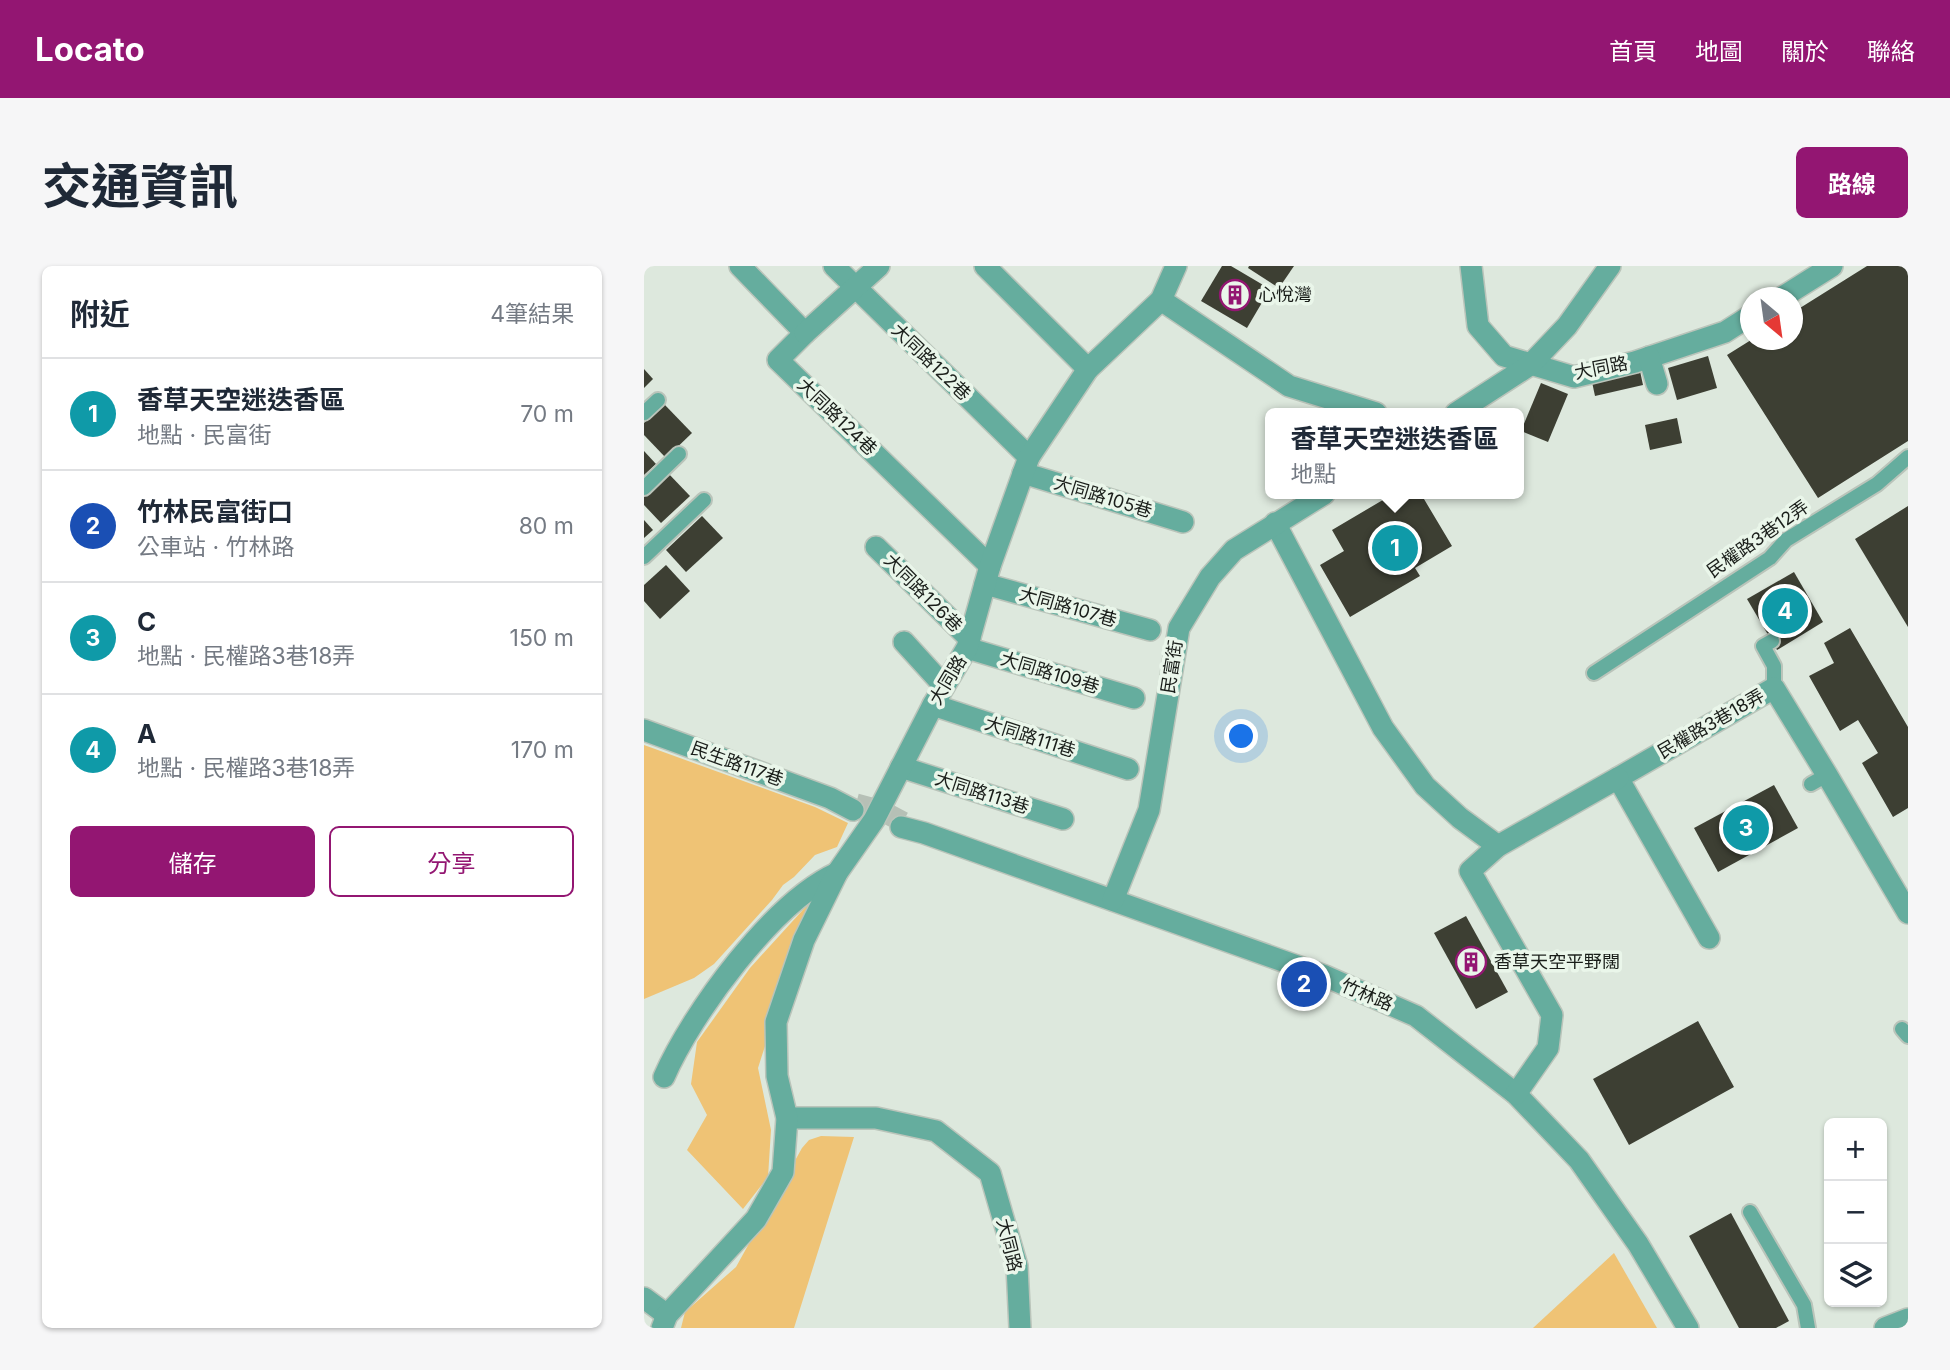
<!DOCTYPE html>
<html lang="zh-TW">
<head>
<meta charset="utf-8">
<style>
	body { margin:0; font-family:Inter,"Noto Sans TC",sans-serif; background:#f6f6f7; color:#1f2937 }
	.controls { position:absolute; right:21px; bottom:21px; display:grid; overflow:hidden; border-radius:10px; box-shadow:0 2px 5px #0004 }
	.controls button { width:63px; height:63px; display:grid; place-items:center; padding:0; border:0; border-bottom:2px solid #e0e1e3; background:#fff; color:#1f2937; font:35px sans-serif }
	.compass { position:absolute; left:1096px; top:21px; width:63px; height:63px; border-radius:50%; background:#fff; box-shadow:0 2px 5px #0004; rotate:151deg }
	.you { position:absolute; left:598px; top:471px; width:24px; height:24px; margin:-18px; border:5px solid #fff; border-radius:50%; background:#1a73e8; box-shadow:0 0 0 10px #1a73e833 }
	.badge { display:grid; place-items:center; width:46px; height:46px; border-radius:50%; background:#931672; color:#fff; font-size:23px; font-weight:700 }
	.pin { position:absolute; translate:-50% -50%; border:4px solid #fff; box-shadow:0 2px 7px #0006 }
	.popup { position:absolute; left:621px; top:142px; width:259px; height:91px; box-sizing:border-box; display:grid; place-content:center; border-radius:10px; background:#fff; filter:drop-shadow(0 2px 5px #0005); font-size:23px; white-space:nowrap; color:#747a83 }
	.popup b { font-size:26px; color:#1f2937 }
	.popup::after { content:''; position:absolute; left:50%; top:100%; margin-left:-14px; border:14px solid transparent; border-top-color:#fff }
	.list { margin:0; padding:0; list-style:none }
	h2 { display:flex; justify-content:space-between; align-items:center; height:91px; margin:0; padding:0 28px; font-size:30px }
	h2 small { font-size:23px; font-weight:400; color:#747a83 }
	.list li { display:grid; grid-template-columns:46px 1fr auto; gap:21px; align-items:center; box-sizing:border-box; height:112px; padding:0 28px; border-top:2px solid #e0e1e3 }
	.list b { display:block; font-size:26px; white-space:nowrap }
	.list p { margin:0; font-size:23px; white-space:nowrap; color:#747a83 }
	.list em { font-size:23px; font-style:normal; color:#747a83 }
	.actions { display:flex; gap:14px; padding:21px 28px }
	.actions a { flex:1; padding:16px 0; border:2px solid #931672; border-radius:10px; text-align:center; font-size:24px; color:#931672 }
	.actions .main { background:#931672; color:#fff }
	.icon { flex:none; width:38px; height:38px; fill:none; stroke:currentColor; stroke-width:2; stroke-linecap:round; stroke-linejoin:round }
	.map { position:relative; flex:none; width:1264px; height:1062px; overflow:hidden; border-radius:10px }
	header { display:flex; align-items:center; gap:42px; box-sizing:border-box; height:98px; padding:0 35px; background:#931672; color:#fff }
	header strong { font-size:33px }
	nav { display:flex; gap:38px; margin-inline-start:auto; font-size:24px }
	.intro { display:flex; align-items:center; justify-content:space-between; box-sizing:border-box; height:168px; padding:0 42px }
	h1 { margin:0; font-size:49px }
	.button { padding:18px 32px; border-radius:10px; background:#931672; color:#fff; font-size:24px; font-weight:700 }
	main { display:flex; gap:42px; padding:0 42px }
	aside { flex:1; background:#fff; border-radius:10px; box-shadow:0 2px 5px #0004 }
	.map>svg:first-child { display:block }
</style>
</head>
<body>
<header>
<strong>Locato</strong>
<nav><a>首頁</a><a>地圖</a><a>關於</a><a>聯絡</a></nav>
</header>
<div class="intro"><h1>交通資訊</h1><a class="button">路線</a></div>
<main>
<aside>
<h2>附近<small>4筆結果</small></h2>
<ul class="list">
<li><span class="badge" style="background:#0f9aa8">1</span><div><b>香草天空迷迭香區</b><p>地點 · 民富街</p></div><em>70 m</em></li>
<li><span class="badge" style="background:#1a4fb4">2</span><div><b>竹林民富街口</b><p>公車站 · 竹林路</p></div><em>80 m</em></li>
<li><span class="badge" style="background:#0f9aa8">3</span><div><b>C</b><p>地點 · 民權路3巷18弄</p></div><em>150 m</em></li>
<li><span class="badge" style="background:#0f9aa8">4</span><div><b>A</b><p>地點 · 民權路3巷18弄</p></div><em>170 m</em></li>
</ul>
<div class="actions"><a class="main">儲存</a><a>分享</a></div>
</aside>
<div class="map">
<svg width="1264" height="1062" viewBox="0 0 1264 1062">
	<rect width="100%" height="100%" fill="#dde8dd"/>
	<g fill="#efc375">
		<polygon points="0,479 171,541 204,557 193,581 171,589 150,611 139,619 128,634 70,698 50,712 0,733"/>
		<polygon points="167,635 114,802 127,864 124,911 99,943 43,884 63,849 47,818 53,776 106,702"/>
		<polygon points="177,870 210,871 150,1062 37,1062 41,1046 92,1001 158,882 165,874"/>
		<polygon points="970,987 1013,1062 889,1062"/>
	</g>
	<g fill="#3d3f33">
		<polygon points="578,0 587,0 626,23 603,62 557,35"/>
		<polygon points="605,0 650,0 635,22 604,2"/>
		<polygon points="1223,0 1264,0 1264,175 1174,232 1083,89 1107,74 1148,74 1148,47"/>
		<polygon points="1064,90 1073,122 1033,134 1024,102"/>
		<polygon points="0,103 9,113 0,122"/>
		<polygon points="996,105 999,119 951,130 948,116"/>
		<polygon points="897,117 924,128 904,176 877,165"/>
		<polygon points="20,138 48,167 22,192 0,169 0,157"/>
		<polygon points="1033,152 1038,177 1006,184 1001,159"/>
		<polygon points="0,185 12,198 0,209"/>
		<polygon points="23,206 46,230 17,257 0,239 0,227"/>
		<polygon points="749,228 777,228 808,280 771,302 776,310 706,351 676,299 700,285 688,264"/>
		<polygon points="1264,240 1264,361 1211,273"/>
		<polygon points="58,250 79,272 42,306 22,284"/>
		<polygon points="0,254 9,264 0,272"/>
		<polygon points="22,299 46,325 16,353 0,335 0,319"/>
		<polygon points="1150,306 1179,356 1133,384 1103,333"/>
		<polygon points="1206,362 1264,461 1264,542 1249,551 1218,497 1234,487 1214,454 1196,465 1165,410 1190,397 1180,377"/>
		<polygon points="1130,519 1154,562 1074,606 1050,562"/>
		<polygon points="822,650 864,726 832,743 790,667"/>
		<polygon points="1054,755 1090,821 985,879 949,813"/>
		<polygon points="1087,947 1145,1055 1132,1062 1095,1062 1045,970"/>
	</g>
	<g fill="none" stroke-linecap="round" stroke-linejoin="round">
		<polyline stroke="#b6c0b6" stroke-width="21" stroke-dasharray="21 10" stroke-linecap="butt" points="212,538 238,545 259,556"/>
		<g stroke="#bac4ba" stroke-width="18">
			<g id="lane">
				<polyline points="0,147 14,134"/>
				<polyline points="0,222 35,188"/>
				<polyline points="0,291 60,234"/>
				<polyline points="1128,375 1119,380 1130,400 1130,422"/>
				<polyline points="950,407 1126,292 1142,274 1233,218 1264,191"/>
				<polyline points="1167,518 1183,509"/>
				<polyline points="1258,763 1264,770"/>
				<polyline points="1106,946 1160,1039 1164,1062"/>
			</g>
		</g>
		<g stroke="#bac4ba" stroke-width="24">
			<g id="street">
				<polyline points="96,0 161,67 134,94 346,300"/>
				<polyline points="190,0 385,191"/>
				<polyline points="341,0 444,103"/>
				<polyline points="827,0 834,60 860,90 930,111 991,96 1081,66 1106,50"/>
				<polyline points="1137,32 1188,0"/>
				<polyline points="517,34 645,120 732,147"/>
				<polyline points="161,67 235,0"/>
				<polyline points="1005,91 1013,118"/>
				<polyline points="812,147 886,99 923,60 966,0"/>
				<polyline points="379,207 539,256"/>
				<polyline points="631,257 739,462 781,520 816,552 854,580"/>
				<polyline points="232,281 326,373"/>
				<polyline points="341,318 506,364"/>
				<polyline points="260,376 300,420"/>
				<polyline points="323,382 490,432"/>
				<polyline points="289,439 484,503"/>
				<polyline points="0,464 186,532 209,544"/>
				<polyline points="257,501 419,553"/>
				<polyline points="257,561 280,567 681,710 772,750 872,828 935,894 994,978 1044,1062"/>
				<polyline points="469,634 505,544 535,362 566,311 590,284 680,228"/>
				<polyline points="1065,672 974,512 1130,422 1183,509 1264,647"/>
				<path d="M 20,811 C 48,747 129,636 193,607"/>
				<polyline points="872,828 904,782 908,749 826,605 854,580 974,512"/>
				<polyline points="143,852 232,852 292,865 346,907 373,1000 376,1062"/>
				<polyline points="0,1032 23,1049"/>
				<polyline points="18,1062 23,1049 112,953 139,906 143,852 133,810 132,756 160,674 193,607 230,554 289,439 323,382 346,300 385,191 444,103 517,34 532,0"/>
				<polyline points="1241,1062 1264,1053"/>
			</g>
		</g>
		<use href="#lane" stroke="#65ad9e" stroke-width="14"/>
		<use href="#street" stroke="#65ad9e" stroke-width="21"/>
	</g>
	<defs>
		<g id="building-ring" transform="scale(1.575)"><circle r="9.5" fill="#eaf6ea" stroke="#931672" stroke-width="1.5"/><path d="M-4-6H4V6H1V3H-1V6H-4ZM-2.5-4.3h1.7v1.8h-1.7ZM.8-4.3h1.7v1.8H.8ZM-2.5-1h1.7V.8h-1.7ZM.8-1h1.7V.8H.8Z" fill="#931672"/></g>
	</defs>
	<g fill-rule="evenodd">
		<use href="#building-ring" x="591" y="29"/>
		<use href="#building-ring" x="827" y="696"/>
	</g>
	<g text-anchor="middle" stroke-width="7" stroke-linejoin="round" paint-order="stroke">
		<g font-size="18" fill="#1a1e1a" stroke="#eaf6ea" text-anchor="start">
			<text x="614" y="35">心悅灣</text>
			<text x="850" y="702">香草天空平野闊</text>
		</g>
		<g font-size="18" fill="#1a1e1a" stroke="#eaf6ea">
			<text transform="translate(287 96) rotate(44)" y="6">大同路122巷</text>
			<text transform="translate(957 102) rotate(-11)" y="6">大同路</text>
			<text transform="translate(193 151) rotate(44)" y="6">大同路124巷</text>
			<text transform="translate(459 231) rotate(17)" y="6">大同路105巷</text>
			<text transform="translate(1114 273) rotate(-35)" y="6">民權路3巷12弄</text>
			<text transform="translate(279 327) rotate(45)" y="6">大同路126巷</text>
			<text transform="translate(424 341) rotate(16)" y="6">大同路107巷</text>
			<text transform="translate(528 401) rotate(-81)" y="6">民富街</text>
			<text transform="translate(406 407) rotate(17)" y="6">大同路109巷</text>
			<text transform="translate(304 414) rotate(-59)" y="6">大同路</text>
			<text transform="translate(1067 458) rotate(-30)" y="6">民權路3巷18弄</text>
			<text transform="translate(386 471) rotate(18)" y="6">大同路111巷</text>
			<text transform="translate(93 498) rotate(20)" y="6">民生路117巷</text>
			<text transform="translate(338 527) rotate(18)" y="6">大同路113巷</text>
			<text transform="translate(723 729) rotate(23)" y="6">竹林路</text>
			<text transform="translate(365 979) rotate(76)" y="6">大同路</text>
		</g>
	</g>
</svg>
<div class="controls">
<button>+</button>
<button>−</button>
<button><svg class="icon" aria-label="layers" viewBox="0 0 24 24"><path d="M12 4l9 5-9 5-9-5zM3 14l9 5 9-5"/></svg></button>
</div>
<svg class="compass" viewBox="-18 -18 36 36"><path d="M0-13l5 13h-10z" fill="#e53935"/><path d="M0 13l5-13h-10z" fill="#747a83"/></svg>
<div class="you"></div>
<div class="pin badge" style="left:751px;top:282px;background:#0f9aa8">1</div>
<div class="popup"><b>香草天空迷迭香區</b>地點</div>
<div class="pin badge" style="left:660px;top:718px;background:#1a4fb4">2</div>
<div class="pin badge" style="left:1102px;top:562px;background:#0f9aa8">3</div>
<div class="pin badge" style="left:1141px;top:345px;background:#0f9aa8">4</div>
</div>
</main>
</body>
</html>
